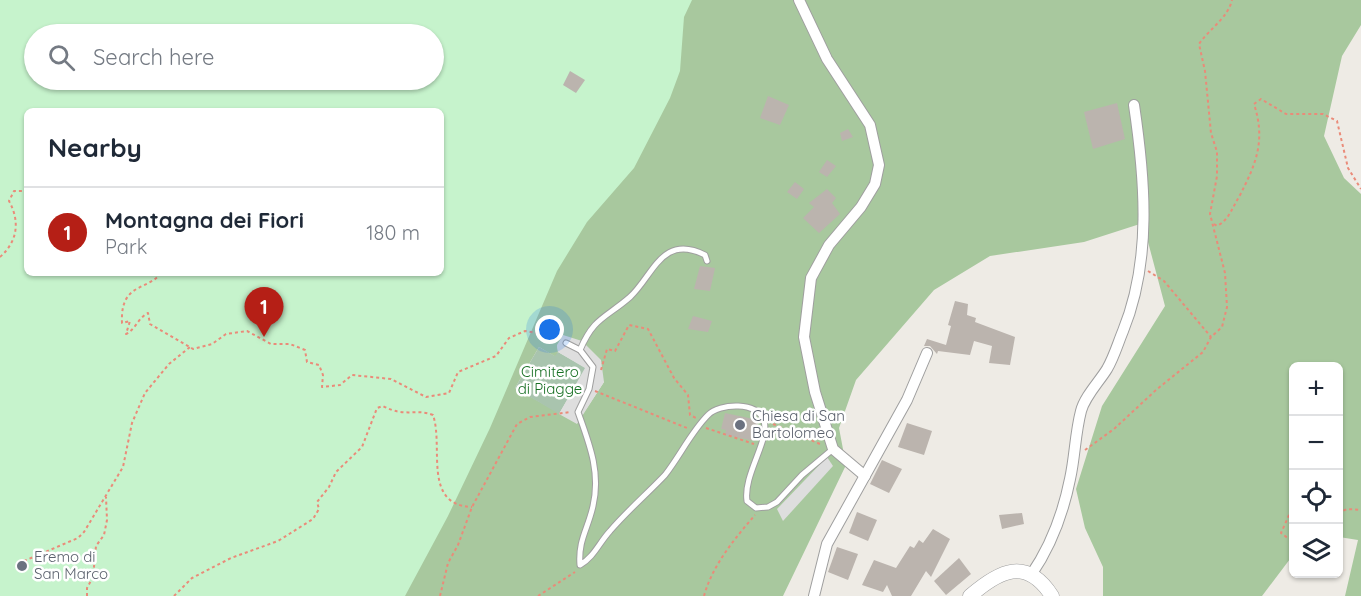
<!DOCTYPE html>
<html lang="en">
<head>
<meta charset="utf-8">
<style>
	body { margin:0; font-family:Quicksand,sans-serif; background:#f2f2f3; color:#1f2937 }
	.controls { position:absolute; right:18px; bottom:18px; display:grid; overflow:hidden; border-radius:9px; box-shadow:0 2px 4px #0004 }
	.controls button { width:54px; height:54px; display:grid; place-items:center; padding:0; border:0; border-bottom:2px solid #e0e1e3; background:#fff; color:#1f2937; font:30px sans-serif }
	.you { position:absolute; left:550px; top:330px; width:21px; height:21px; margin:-15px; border:4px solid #fff; border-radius:50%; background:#1a73e8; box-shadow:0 0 0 9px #1a73e833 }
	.badge { display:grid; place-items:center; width:39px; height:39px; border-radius:50%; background:#b51f16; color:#fff; font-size:20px; font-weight:700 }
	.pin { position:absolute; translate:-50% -50px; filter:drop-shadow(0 2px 3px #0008) }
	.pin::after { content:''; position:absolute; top:32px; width:21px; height:18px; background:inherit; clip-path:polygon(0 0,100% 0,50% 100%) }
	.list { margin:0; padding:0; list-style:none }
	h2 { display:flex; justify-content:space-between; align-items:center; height:78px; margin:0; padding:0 24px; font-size:26px }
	h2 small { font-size:20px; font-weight:400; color:#747a83 }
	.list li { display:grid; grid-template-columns:39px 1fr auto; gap:18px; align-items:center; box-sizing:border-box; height:90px; padding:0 24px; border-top:2px solid #e0e1e3 }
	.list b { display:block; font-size:22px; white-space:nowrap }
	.list p { margin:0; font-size:20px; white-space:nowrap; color:#747a83 }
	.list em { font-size:20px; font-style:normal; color:#747a83 }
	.icon { flex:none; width:33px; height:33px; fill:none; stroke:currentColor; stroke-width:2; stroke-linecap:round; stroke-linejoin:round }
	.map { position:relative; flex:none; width:1361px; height:596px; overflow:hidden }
	.search { position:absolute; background:#fff; box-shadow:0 2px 4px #0004; left:24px; top:24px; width:420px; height:66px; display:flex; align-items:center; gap:15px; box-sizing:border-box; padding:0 21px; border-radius:33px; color:#747a83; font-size:22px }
	.panel { position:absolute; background:#fff; box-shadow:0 2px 4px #0004; left:24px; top:108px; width:420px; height:168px; border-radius:9px }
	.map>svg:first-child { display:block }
</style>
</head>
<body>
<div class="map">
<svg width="1361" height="596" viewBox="0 0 1361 596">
	<rect width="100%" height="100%" fill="#eeebe5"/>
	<path fill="#a8c89e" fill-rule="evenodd" d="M 0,0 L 34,34 L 34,80 L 434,80 L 434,34 L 193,0 L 1361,0 L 1361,25 L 1342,56 L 1324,136 L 1344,178 L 1361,194 L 1361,596 L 1345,596 L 1358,540 L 1339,537 L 1338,366 L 1294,366 L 1293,555 L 1262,596 L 1103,596 L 1103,567 L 1085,528 L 1076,489 L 1102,406 L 1165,306 L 1143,223 L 1084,242 L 990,256 L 934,290 L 856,380 L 839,428 L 846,465 L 783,596 L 0,596 ZM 27,111 L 441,111 L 441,273 L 27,273 ZM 557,345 L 604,382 L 577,423 L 515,388 L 539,347 L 556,357 L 558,352 Z"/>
	<polygon fill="#a9c4ae" points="539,347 555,356 558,352 586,368 559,414 515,388"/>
	<path fill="#c6f3cc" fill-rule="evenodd" d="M 0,0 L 692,0 L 684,17 L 680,71 L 670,98 L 634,168 L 587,222 L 557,271 L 490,428 L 448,516 L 405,596 L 0,596 ZM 34,34 L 434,34 L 434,80 L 34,80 ZM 27,111 L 441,111 L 441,273 L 27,273 Z"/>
	<g fill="#dedede">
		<polygon points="563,335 582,341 601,360 604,382 577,424 559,414 585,368 558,352 557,345"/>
		<polygon points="827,457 833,466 783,521 777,509"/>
	</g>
	<g fill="#bbb4ae">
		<polygon points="570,71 585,80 576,93 563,85"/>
		<polygon points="768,96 789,105 780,125 760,118"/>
		<polygon points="1117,103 1125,139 1093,149 1084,112"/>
		<polygon points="848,129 853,137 842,141 840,133"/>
		<polygon points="827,160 836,166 827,177 819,172"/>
		<polygon points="795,182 804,189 797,199 787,192"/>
		<polygon points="827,189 836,198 832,203 840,214 819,233 803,218 814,207 809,203"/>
		<polygon points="700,266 715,268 710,291 694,289"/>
		<polygon points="955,301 968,304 967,315 976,318 975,322 1015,337 1010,365 989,363 992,346 974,341 970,355 938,351 937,354 930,346 924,346 927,339 946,345 951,326 948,325"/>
		<polygon points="693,316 712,321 708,332 688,329"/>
		<polygon points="725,413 758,420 755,441 725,435 726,430 721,429"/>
		<polygon points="907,423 932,431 924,455 898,447"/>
		<polygon points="882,460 902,469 889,493 870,484"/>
		<polygon points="857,512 877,520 868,541 849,533"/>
		<polygon points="1022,513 1024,524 1002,529 999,515"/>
		<polygon points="933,529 950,539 931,577 926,571 911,596 892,596 887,585 883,592 862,585 874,560 896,568 910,546 914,548 919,540 923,543"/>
		<polygon points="837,547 858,554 848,580 828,572"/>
		<polygon points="959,558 971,574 946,595 934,581"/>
	</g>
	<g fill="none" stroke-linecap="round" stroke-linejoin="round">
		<g stroke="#9f9f9f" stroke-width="7">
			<g id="service">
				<path d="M 566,343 L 580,350 L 593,367 L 589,389 L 578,412 C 589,443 601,472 593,506 C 588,529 578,540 580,565 C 594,557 599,543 610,531 C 627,511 647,494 665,475 C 680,456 691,432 708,415 C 719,403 759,401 764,421 C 770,440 743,475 747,501 L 756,508 L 768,507 L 777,502 L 802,475 L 833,449"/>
				<path d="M 580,350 C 594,317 606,318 630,297 C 653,276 662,233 705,255 L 707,261"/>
			</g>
		</g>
		<g stroke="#9f9f9f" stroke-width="12">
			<g id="minor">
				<polyline points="799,0 827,59 870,125 879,165 875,184 861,207 829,245 811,278 804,337 815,392 833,449 865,476"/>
				<path d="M 1031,575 C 1051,546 1063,514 1070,479 C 1075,457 1075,434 1081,411 C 1085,396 1099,382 1107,369 C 1114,357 1118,343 1123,331 C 1152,260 1145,179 1134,105"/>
				<polyline points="814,596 827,544 907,400 927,353"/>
			</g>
		</g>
		<g stroke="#9f9f9f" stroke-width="15">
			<path id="tertiary" d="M 970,596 C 999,571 1026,556 1052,596"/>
		</g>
		<g stroke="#ea8b79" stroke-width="2" stroke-dasharray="3 3" stroke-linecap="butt">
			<path d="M 1214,224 L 1217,226 C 1229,220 1232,208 1239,197 C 1256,164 1266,141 1254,104 L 1261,99 L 1286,114 L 1323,114 L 1337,121 L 1348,168 L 1361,189"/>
			<path d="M 0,257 C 18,241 20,221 9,201 L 14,191 L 27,191"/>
			<polyline points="1148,271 1164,281 1211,337"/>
			<path d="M 161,273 C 148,291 120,282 122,323 L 130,321 L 126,334 C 135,330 138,318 148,313 L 150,324 L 193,349 L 212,344 L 226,334 L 247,331 L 271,344 L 290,344 L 305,350 L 307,362 L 319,365 L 323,375 L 322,387 L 340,385 L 352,375 L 391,379 L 426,397 L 449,393 L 458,372 L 496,356 L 509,338 L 525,331 L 560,337"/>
			<polyline points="601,370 607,349 615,351 629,325 648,329 674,378 688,395 690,415 696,418"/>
			<polyline points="595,391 687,428"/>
			<polyline points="773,424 820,444"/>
			<polyline points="706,428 754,444"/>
			<path d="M 1085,450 L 1114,429 L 1156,390 L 1203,352 L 1211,337 L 1222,327 L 1227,307 L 1225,273 L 1210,214 L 1217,176 L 1217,152 L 1211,133 L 1205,71 L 1199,44 C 1209,29 1228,18 1232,0"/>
			<polyline points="1294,504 1281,533 1289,539 1294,536"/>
			<polyline points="1338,513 1347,509 1361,510"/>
			<polyline points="24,561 78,538 84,532 123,467 132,423 145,393 169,364 190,347"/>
			<polyline points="87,596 87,588 93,577 96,546 104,535 107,520 106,497"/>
			<path d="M 174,596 L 192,578 L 231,558 L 278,541 L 313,519 L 319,509 L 317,502 L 329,487 L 336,472 L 362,447 L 377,408 L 383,406 C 405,418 416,408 433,415 C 444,447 422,505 472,507"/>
			<polyline points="440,596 448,563 458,545 472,507 517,424 530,417 571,412"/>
			<polyline points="538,596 575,572"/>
			<path d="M 704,596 C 712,566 735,538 755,515"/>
		</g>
		<use href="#service" stroke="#fff" stroke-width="5"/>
		<use href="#minor" stroke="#fff" stroke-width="10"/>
		<use href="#tertiary" stroke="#fff" stroke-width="14"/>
	</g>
	<g fill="#6b7280" stroke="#fff" stroke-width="2">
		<circle cx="740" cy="425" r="6"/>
		<circle cx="22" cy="566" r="6"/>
	</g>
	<g text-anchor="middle" stroke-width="5" stroke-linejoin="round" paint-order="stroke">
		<g font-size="15" fill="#187024" stroke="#fff">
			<text x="550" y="377">Cimitero<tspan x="550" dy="17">di Piagge</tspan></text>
		</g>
		<g font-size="15" fill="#5b616d" stroke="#fff" text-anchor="start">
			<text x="752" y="421">Chiesa di San<tspan x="752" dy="17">Bartolomeo</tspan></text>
			<text x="34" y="562">Eremo di<tspan x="34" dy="17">San Marco</tspan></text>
		</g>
	</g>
</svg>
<div class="controls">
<button>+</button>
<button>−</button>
<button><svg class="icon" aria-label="locate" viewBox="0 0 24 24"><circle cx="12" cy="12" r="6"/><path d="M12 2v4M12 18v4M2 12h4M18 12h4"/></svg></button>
<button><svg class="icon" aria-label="layers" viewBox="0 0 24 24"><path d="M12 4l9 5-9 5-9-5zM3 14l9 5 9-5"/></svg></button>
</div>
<div class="you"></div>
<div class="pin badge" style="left:264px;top:337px">1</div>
<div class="search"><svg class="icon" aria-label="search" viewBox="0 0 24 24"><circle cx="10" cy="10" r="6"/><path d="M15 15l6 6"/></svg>Search here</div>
<section class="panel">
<h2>Nearby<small></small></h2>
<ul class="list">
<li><span class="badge">1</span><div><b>Montagna dei Fiori</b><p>Park</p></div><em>180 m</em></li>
</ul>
</section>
</div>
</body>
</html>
